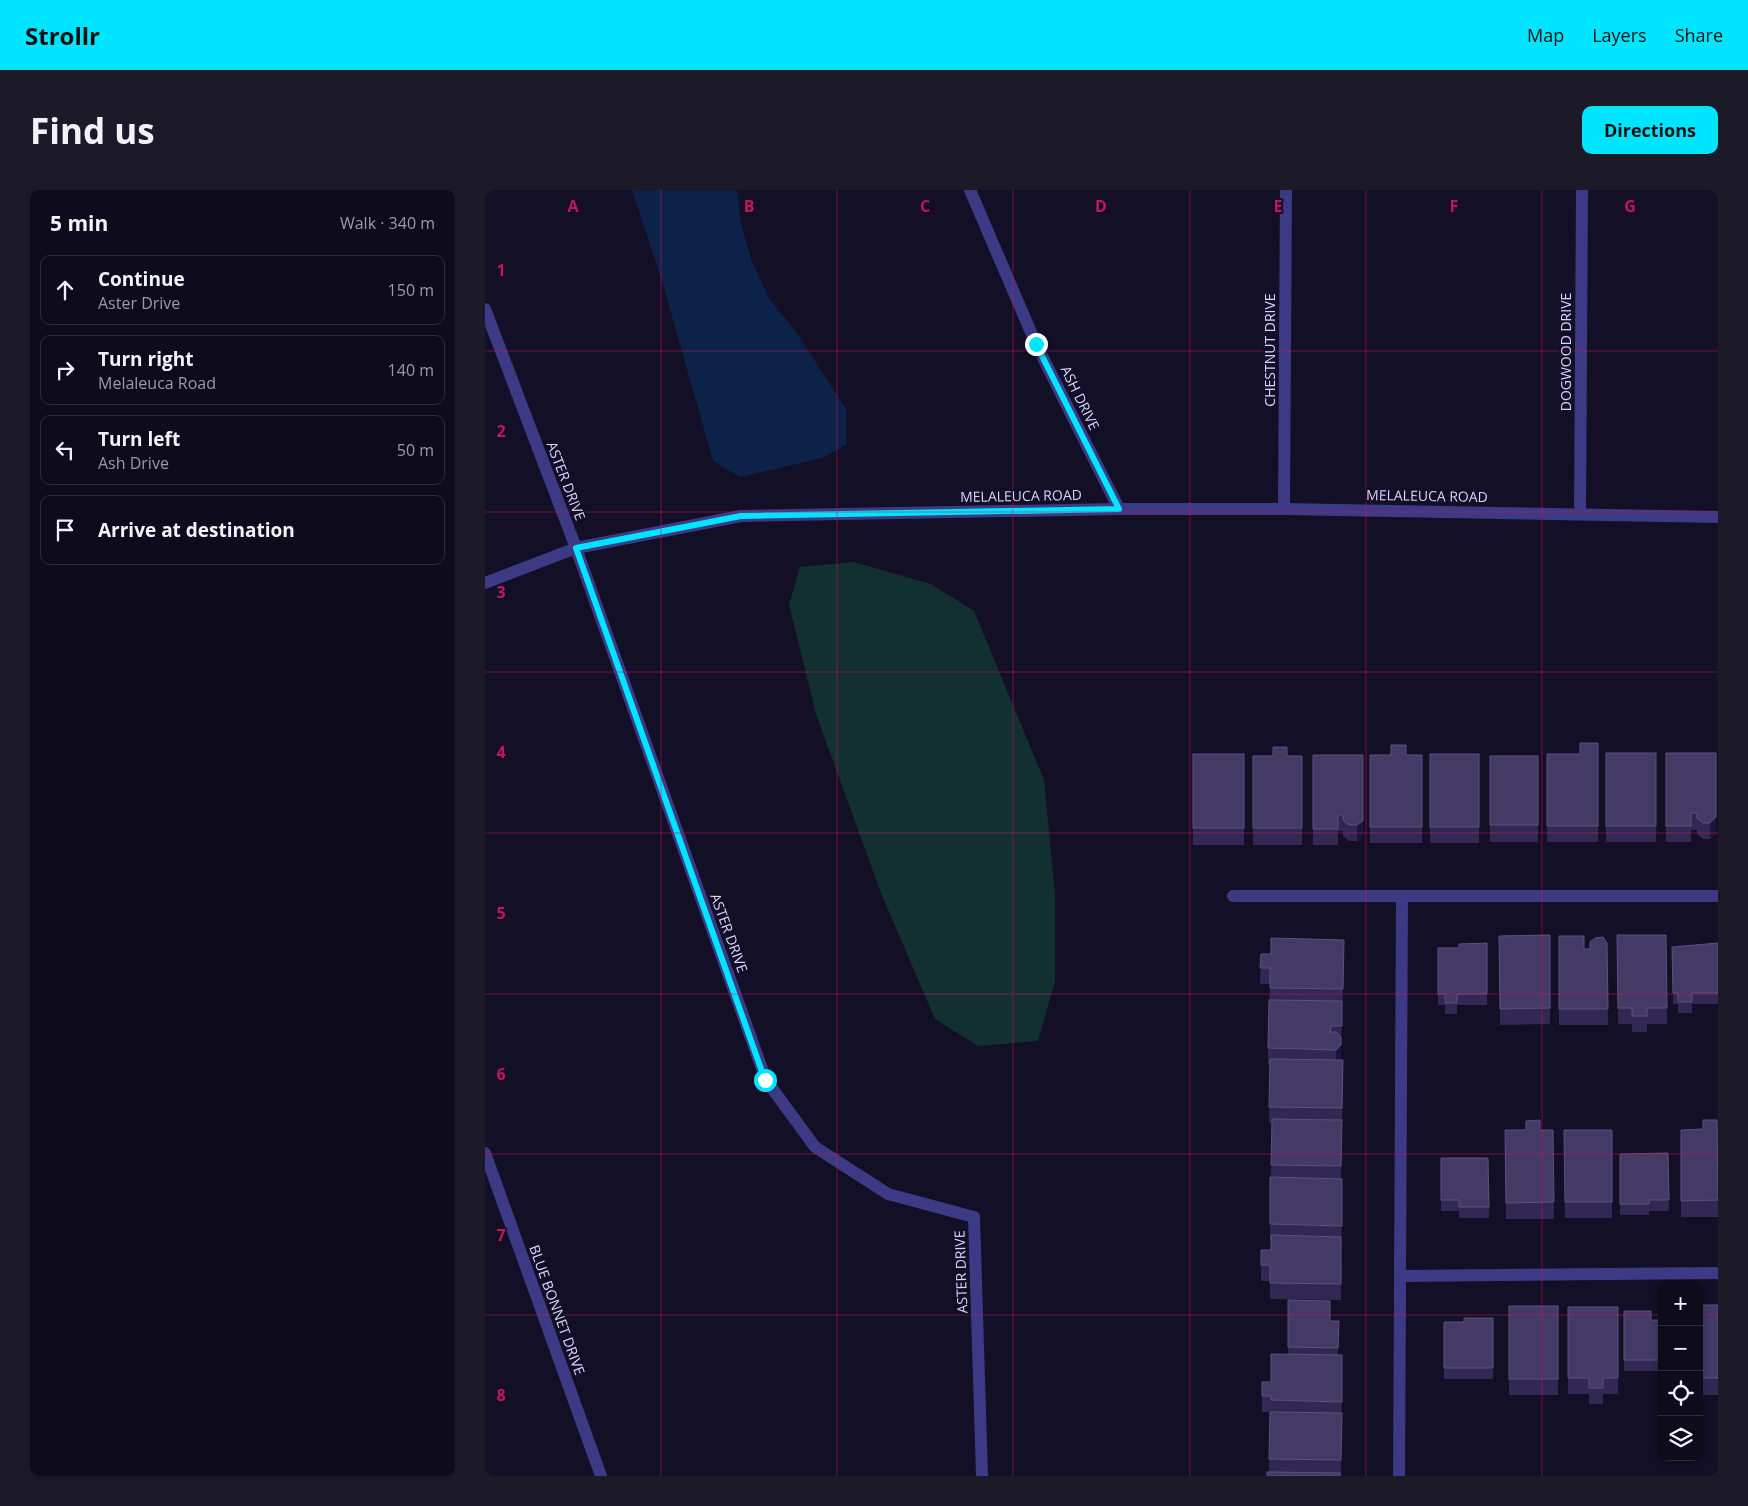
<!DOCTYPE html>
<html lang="en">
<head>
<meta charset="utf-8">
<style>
	body { margin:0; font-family:"Open Sans",sans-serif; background:#1c1929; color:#f1f3f6 }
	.controls { position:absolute; right:15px; bottom:15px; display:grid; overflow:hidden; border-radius:10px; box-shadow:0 2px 8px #0003 }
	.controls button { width:45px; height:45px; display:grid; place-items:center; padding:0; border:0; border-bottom:1px solid #2e2b3b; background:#0e0b1c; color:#f1f3f6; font:25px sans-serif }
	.stop { position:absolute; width:15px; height:15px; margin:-11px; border:4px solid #00e5ff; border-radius:50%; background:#fff }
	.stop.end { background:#00e5ff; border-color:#fff; box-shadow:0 1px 5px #0008 }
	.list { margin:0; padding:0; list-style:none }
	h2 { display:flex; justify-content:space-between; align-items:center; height:65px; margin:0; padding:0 20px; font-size:21px }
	h2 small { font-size:16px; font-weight:400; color:#9b9ba3 }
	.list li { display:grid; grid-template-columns:32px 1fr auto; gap:15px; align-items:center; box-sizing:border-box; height:70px; margin:0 10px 10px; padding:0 10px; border:1px solid #2e2b3b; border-radius:10px }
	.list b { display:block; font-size:19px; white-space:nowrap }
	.list p { margin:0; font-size:16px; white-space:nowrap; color:#9b9ba3 }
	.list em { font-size:16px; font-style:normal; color:#9b9ba3 }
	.icon { flex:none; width:28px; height:28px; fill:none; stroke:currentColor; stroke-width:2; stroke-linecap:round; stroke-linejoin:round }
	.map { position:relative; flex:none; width:1233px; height:1286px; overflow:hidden; border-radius:10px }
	header { display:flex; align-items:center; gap:30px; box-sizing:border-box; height:70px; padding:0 25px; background:#00e5ff; color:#111 }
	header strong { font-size:24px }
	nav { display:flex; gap:28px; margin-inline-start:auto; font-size:18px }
	.intro { display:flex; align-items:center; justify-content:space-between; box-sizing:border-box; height:120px; padding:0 30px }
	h1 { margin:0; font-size:35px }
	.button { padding:12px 22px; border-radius:10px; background:#00e5ff; color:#111; font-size:18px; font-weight:700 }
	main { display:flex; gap:30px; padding:0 30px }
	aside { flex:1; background:#0e0b1c; border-radius:10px; box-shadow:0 2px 8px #0003 }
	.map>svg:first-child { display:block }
</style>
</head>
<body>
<header>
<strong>Strollr</strong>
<nav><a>Map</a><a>Layers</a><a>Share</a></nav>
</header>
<div class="intro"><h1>Find us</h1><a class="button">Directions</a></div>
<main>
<aside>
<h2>5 min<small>Walk · 340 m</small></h2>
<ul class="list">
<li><svg class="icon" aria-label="ahead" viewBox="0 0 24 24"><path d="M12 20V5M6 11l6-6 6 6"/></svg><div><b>Continue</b><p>Aster Drive</p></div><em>150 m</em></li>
<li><svg class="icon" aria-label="right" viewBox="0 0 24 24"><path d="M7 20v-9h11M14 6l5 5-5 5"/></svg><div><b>Turn right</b><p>Melaleuca Road</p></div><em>140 m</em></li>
<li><svg class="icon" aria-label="left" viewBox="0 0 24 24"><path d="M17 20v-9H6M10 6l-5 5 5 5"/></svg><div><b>Turn left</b><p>Ash Drive</p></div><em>50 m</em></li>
<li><svg class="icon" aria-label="arrive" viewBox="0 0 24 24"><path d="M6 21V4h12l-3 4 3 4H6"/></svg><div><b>Arrive at destination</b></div></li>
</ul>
</aside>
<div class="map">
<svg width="1233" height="1286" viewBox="0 0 1233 1286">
	<rect width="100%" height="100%" fill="#130f26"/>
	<polygon fill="#12302f" points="369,372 446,394 489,421 559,590 570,704 570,791 553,851 493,856 450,829 396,703 331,524 304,415 315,377"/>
	<polygon fill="#0c2248" points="147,0 252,0 256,34 267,72 285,110 310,140 361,219 361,255 337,268 255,287 228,271 177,91"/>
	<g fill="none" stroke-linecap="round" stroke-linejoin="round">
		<g stroke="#3d3a85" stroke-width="12">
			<polyline points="485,0 551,154 634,319"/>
			<polyline points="0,119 91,358 281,890 330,957 403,1004 489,1027 497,1286"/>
			<polyline points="799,319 801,0"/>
			<polyline points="1095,324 1097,0"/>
			<polyline points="0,393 91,358 256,326 634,319 799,319 1233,327"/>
			<polyline points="748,706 917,706"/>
			<polyline points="0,963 116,1286"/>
			<polyline points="916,1086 1233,1083"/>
			<polyline points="914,1286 917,706 1233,706"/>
		</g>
	</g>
	<g fill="#312854">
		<polygon points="1113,553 1113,652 1062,652 1062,564 1095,564"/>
		<rect x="1121" y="563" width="50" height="89"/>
		<polygon points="1181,563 1231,563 1231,644 1225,649 1218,649 1212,644 1212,640 1206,640 1206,652 1181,652"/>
		<rect x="708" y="564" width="51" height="91"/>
		<rect x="945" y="564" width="49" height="89"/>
		<polygon points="828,565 878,565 878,647 872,651 864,651 858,646 858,641 853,641 853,655 828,655"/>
		<rect x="885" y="565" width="52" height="88"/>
		<rect x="768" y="566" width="49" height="89"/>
		<rect x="1005" y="566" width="48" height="86"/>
		<polygon points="1065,745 1065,834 1015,835 1014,746"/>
		<polygon points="1132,745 1181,745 1182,834 1162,834 1162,842 1147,842 1147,834 1133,834"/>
		<polygon points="1074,746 1099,759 1105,759 1122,753 1123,835 1074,835"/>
		<polygon points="1002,753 1002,815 972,815 972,824 960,824 960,815 953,815 953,758 974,758"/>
		<polygon points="1233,753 1233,814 1207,814 1207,823 1193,823 1193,814 1188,814 1187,757"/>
		<polygon points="776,764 859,766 856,853 856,870 858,886 856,989 857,989 856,1110 785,1109 785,1091 776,1091 776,1060 786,1060 786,1051 785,1051 785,1034 786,987 787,933 784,933 785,874 783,874 783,858 785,794 775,794"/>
		<polygon points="1233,939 1233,1027 1196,1027 1196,940"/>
		<polygon points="1020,940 1068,940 1069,1029 1021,1029"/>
		<polygon points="1079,940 1127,940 1127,1028 1080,1028"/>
		<polygon points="1183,963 1184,1021 1164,1021 1164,1025 1135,1025 1135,964"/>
		<polygon points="956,968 1003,968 1004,1028 974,1028 974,1021 956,1021"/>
		<polygon points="803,1110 845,1131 854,1131 853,1165 857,1165 856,1286 782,1286 784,1282 785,1222 777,1222 777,1192 786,1192 803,1164"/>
		<rect x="1214" y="1115" width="19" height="90"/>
		<rect x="1024" y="1116" width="49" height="89"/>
		<polygon points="1083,1117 1133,1117 1133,1204 1118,1204 1118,1214 1104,1214 1104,1204 1083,1204"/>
		<polygon points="1139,1121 1166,1130 1177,1130 1177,1181 1139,1181"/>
		<polygon points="1008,1128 1008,1189 959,1189 959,1132 979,1132"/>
	</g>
	<g fill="#1d163a">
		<polygon points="1231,627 1231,644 1225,649 1225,633"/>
		<polygon points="878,631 878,647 872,651 872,635"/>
		<polygon points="856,855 856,871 851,876 851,860"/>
	</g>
	<g fill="#433a66" stroke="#5a527e">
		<polygon points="1095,553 1113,553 1113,636 1062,636 1062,564 1095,564"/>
		<polygon points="906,555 921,555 921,565 937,565 937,637 885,637 885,565 906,565"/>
		<polygon points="788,557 802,557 802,566 817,566 817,638 768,638 768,566 788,566"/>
		<rect x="1121" y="563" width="50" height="73"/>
		<polygon points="1181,563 1231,563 1231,627 1225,633 1218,633 1212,628 1212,623 1206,623 1206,636 1181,636"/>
		<rect x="708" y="564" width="51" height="74"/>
		<rect x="945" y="564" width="49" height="73"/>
		<polygon points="828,565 878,565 878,631 872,635 864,635 858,630 858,625 853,625 853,639 828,639"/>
		<rect x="1005" y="566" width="48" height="69"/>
		<polygon points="1065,745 1065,818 1015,819 1014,746"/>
		<polygon points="1132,745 1181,745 1182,818 1162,818 1162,826 1147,826 1147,818 1133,818"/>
		<polygon points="1074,746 1099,746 1099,759 1105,759 1105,752 1110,748 1118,747 1122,753 1123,819 1074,819"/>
		<polygon points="786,748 859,750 858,799 785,798 785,778 775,778 776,764 786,764"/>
		<polygon points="1002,753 1002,804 972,804 972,813 960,813 960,804 953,804 953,758 974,758 974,754"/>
		<polygon points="1233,753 1233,803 1207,803 1207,812 1193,812 1193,803 1188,803 1187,757"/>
		<polygon points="784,810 857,811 857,836 846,836 845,842 851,842 856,847 856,855 851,860 783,858"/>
		<polygon points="785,869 858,870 857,918 784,917"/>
		<polygon points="787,929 857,930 856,976 786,975"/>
		<polygon points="1055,930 1055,940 1068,940 1069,1012 1021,1013 1020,940 1041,940 1041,931"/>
		<polygon points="1218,930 1232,930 1233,1010 1196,1011 1196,940 1218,939"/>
		<polygon points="1079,940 1127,940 1127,1012 1080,1012"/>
		<polygon points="1183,963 1184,1010 1164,1010 1164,1014 1135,1014 1135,964"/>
		<polygon points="956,968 1003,968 1004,1017 974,1017 974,1010 956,1010"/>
		<polygon points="785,987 857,989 857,1036 785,1034"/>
		<polygon points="786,1045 856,1047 856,1094 785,1093 785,1075 776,1075 776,1060 786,1060"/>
		<polygon points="803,1110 845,1111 845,1131 854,1131 853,1158 803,1157"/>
		<rect x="1214" y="1115" width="19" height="73"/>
		<rect x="1024" y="1116" width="49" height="73"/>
		<polygon points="1083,1117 1133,1117 1133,1188 1118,1188 1118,1198 1104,1198 1104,1188 1083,1188"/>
		<polygon points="1139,1121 1166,1121 1166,1130 1177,1130 1177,1170 1139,1170"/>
		<polygon points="979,1128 1008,1128 1008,1178 959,1178 959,1132 979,1132"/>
		<polygon points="786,1164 857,1165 857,1212 786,1210 786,1206 777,1206 777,1192 786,1192"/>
		<polygon points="785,1222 857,1223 856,1270 784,1269"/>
		<polygon points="782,1282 855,1283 855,1286 782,1286"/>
	</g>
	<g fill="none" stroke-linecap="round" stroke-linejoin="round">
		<polyline stroke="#00e5ff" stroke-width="6" points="280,890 91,358 256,326 634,319 551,154"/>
	</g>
	<path fill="none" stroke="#c2185b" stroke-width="1" stroke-opacity="0.55" d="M 176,0 L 176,1286M 352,0 L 352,1286M 528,0 L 528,1286M 705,0 L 705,1286M 881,0 L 881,1286M 1057,0 L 1057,1286M 0,161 L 1233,161M 0,322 L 1233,322M 0,482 L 1233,482M 0,643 L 1233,643M 0,804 L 1233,804M 0,964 L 1233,964M 0,1125 L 1177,1125M 1214,1125 L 1233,1125"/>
	<g text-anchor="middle" stroke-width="4" stroke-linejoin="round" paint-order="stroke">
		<g font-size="14" fill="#d9d4ff" stroke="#130f26">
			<text transform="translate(785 160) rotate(-90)" y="5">CHESTNUT DRIVE</text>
			<text transform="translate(1081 162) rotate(-90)" y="5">DOGWOOD DRIVE</text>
			<text transform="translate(595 208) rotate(64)" y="5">ASH DRIVE</text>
			<text transform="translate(81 291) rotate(69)" y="5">ASTER DRIVE</text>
			<text transform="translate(536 306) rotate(-1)" y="5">MELALEUCA ROAD</text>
			<text transform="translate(942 306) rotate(1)" y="5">MELALEUCA ROAD</text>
			<text transform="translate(244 743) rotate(70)" y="5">ASTER DRIVE</text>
			<text transform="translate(476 1082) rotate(-92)" y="5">ASTER DRIVE</text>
			<text transform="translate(72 1120) rotate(70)" y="5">BLUE BONNET DRIVE</text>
		</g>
	</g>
	<g font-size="16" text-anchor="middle" font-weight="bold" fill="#c2185b" stroke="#130f26" stroke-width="4" stroke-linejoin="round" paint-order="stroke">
		<text x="88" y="22">A</text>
		<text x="264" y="22">B</text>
		<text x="440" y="22">C</text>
		<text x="616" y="22">D</text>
		<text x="793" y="22">E</text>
		<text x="969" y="22">F</text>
		<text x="1145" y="22">G</text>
		<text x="16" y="86">1</text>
		<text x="16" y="247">2</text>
		<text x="16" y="408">3</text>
		<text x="16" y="568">4</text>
		<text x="16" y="729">5</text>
		<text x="16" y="890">6</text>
		<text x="16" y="1051">7</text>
		<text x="16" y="1211">8</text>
	</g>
</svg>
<div class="controls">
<button>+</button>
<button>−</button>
<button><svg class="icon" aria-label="locate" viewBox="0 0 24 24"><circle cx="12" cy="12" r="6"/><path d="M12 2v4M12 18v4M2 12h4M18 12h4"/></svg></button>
<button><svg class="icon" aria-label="layers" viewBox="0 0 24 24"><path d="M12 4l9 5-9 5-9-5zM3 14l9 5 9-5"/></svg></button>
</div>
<div class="stop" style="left:280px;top:890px"></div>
<div class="stop end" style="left:551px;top:154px"></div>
</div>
</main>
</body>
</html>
